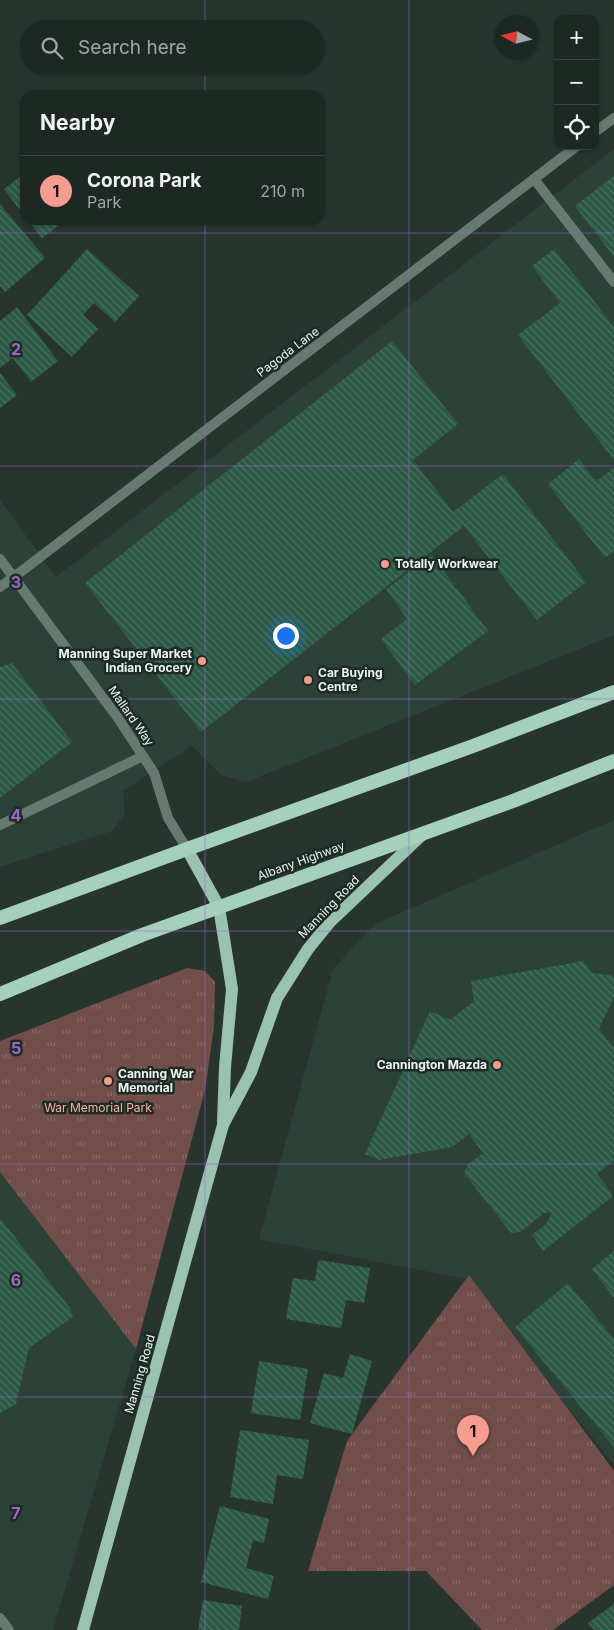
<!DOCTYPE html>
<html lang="en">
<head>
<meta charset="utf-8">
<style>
	body { margin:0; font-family:Inter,sans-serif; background:#2b3430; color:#f1f3f6 }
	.controls { position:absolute; right:15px; top:15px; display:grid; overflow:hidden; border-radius:10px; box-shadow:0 1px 4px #0004 }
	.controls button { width:45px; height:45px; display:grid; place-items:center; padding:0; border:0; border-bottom:1px solid #3c4441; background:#1e2823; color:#f1f3f6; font:25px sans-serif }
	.compass { position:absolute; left:494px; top:15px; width:45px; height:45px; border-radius:50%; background:#1e2823; box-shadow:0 1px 4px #0004; rotate:277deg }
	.you { position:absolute; left:285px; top:635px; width:18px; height:18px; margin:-12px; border:4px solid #fff; border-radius:50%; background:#1a73e8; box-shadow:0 0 0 8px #1a73e833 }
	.badge { display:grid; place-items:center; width:32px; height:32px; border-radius:50%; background:#f59c90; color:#111; font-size:16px; font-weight:700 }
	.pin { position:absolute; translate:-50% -41px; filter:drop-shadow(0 1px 2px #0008) }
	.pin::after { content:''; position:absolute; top:26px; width:18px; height:15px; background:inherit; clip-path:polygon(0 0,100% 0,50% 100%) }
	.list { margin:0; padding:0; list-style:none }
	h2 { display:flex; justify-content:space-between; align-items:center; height:65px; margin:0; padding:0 20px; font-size:21px }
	h2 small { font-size:16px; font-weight:400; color:#a1a6a6 }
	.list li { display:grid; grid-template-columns:32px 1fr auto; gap:15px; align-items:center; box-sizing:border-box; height:70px; padding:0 20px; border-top:1px solid #3c4441 }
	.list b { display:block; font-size:19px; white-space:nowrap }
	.list p { margin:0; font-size:16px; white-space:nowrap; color:#a1a6a6 }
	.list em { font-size:16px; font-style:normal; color:#a1a6a6 }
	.icon { flex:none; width:28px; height:28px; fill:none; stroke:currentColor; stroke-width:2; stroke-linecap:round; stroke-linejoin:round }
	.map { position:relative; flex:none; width:614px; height:1630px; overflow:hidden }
	.search { position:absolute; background:#1e2823; box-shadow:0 1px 4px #0004; left:20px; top:20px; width:305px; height:55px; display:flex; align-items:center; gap:12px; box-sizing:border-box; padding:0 18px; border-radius:28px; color:#a1a6a6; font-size:19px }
	.panel { position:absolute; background:#1e2823; box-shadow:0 1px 4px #0004; left:20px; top:90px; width:305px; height:135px; border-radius:15px }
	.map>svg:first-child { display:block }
</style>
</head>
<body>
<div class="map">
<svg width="614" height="1630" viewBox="0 0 614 1630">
	<defs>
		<pattern id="park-tufts" width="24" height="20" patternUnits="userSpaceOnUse" patternTransform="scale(1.25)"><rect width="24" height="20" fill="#714e49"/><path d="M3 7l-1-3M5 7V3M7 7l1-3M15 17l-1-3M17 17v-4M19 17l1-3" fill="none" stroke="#856864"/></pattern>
		<pattern id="building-back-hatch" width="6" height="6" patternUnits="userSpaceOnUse" patternTransform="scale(1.25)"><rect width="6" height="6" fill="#2c5846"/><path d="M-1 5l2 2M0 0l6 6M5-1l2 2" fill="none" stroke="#4b7161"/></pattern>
	</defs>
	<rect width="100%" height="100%" fill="#28352f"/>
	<g fill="#2c4138">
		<polygon points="614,149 614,635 246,782 221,775 192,746 123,791 125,815 112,831 0,867 0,500 56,577"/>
		<polygon points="614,820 614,1465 466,1279 259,1239 333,969 375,924"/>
		<polygon points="0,1172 136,1349 53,1630 0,1630"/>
	</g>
	<g fill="url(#park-tufts)">
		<polygon points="187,968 205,971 215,982 214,1027 205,1090 136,1349 0,1172 0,1041"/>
		<polygon points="469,1275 614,1471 614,1585 553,1630 482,1630 426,1571 308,1571 347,1441"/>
	</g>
	<g fill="url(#building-back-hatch)">
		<polygon points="25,173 25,217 4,189"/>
		<polygon points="614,176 614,257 575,206"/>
		<polygon points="0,204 45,258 5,292 0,286"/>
		<polygon points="28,220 66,220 42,238"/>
		<polygon points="87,249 139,296 115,322 94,303 83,315 98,329 72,357 27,315"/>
		<polygon points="554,249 614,327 614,460 518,335 560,303 532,266"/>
		<polygon points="17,307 58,361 31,382 13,358 0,368 0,321"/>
		<polygon points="392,341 458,424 413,460 453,512 503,474 586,582 537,620 464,526 201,732 85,583"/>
		<polygon points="0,373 17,395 0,408"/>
		<polygon points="579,459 596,481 614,468 614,551 605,558 548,484"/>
		<polygon points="432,555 488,631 415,685 381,639 407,619 386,589"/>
		<polygon points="12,663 72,742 0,798 0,667"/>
		<polygon points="583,961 593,973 614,976 614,997 599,1029 614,1048 614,1160 597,1174 611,1192 612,1197 543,1251 532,1235 547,1223 552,1212 544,1213 520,1232 511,1233 464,1173 468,1164 483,1153 469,1134 452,1147 379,1160 365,1154 430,1011 450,1020 474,1001 471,981"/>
		<polygon points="0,1218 70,1308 73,1317 29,1348 16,1404 0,1413"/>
		<polygon points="614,1251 614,1298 592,1269"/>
		<polygon points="318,1260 370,1268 364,1303 346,1300 341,1328 286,1319 293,1278 315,1281"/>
		<polygon points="568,1283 614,1339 614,1447 515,1327"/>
		<polygon points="350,1354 372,1361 352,1434 310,1423 324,1373 343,1378"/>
		<polygon points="259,1361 308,1369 300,1420 251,1413"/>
		<polygon points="240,1430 309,1440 303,1479 277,1475 273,1504 230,1497"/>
		<polygon points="220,1506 269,1519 264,1543 253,1540 246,1568 274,1576 268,1599 201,1582"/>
		<polygon points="203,1600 242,1606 239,1630 198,1630"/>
		<polygon points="614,1604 614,1630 594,1630 588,1623"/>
	</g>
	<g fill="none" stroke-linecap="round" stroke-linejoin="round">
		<g stroke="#677a71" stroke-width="10">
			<polyline points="534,179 614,282"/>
			<polyline points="0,587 14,577"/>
			<polyline points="0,825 143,756"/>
			<polyline points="0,1618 9,1630"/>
		</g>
		<g stroke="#677a71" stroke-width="10">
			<polyline points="595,132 614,118"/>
			<polyline points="14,577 577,146"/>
		</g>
		<polyline stroke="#677a71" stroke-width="10" points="0,559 118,718 154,773 168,818 187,849"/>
		<g stroke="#9ac2b0" stroke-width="12">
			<polyline points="187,849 219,907 232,989 225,1067 223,1122"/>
			<polyline points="83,1630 223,1125 251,1072 277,998 308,949 330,922 423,834"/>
		</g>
		<g stroke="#a4d0bc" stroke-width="14">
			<polyline points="0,918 187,849 473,746 614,692"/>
			<polyline points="0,994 142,935 513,801 614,761"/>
		</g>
	</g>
	<path fill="none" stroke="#9d68ce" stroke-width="1" stroke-opacity="0.55" d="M 205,0 L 205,29M 409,0 L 409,1630M 205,66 L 205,95M 205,220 L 205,1630M 0,233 L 614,233M 0,466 L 614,466M 0,699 L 614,699M 0,931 L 614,931M 0,1164 L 614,1164M 0,1397 L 614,1397"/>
	<g fill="#f59c90" stroke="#1e2b25" stroke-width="2">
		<circle cx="385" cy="564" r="5"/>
		<circle cx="202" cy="661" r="5"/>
		<circle cx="308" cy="680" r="5"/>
		<circle cx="497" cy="1065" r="5"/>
		<circle cx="108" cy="1081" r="5"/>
	</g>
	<g text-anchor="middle" stroke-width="5" stroke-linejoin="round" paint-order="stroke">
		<g font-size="12" fill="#ecf4f0" stroke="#1e2b25">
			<text transform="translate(288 352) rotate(-37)" y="4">Pagoda Lane</text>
			<text transform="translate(131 716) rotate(55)" y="4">Mallard Way</text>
			<text transform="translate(301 861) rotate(-20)" y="4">Albany Highway</text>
			<text transform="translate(329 907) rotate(-46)" y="4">Manning Road</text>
			<text transform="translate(140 1374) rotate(-74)" y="4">Manning Road</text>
		</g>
		<g font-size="12" font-weight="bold" fill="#ecf4f0" stroke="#1e2b25" text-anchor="start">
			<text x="395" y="568">Totally Workwear</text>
			<text x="192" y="658" text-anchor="end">Manning Super Market<tspan x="192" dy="14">Indian Grocery</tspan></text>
			<text x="318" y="677">Car Buying<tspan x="318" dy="14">Centre</tspan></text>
			<text x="487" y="1069" text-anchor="end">Cannington Mazda</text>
			<text x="118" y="1078">Canning War<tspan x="118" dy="14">Memorial</tspan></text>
		</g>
		<g font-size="12" fill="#fab0a5" stroke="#1e2b25">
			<text x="98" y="1112">War Memorial Park</text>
		</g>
	</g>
	<g font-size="16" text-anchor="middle" font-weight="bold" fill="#9d68ce" stroke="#1e2b25" stroke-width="5" stroke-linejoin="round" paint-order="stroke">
		<text x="16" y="355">2</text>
		<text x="16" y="588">3</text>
		<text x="16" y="821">4</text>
		<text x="16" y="1054">5</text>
		<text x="16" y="1286">6</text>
		<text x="16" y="1519">7</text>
	</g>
</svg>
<div class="controls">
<button>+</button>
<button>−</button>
<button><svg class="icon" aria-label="locate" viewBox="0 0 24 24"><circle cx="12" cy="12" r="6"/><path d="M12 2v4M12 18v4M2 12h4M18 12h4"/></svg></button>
</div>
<svg class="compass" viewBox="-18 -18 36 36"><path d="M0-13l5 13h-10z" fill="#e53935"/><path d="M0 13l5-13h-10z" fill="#a1a6a6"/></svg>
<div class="you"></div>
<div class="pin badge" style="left:473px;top:1456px">1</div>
<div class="search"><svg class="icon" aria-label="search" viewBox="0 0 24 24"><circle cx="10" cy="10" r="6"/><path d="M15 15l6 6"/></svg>Search here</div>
<section class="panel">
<h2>Nearby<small></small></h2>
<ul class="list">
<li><span class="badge">1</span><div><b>Corona Park</b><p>Park</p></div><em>210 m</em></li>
</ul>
</section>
</div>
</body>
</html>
